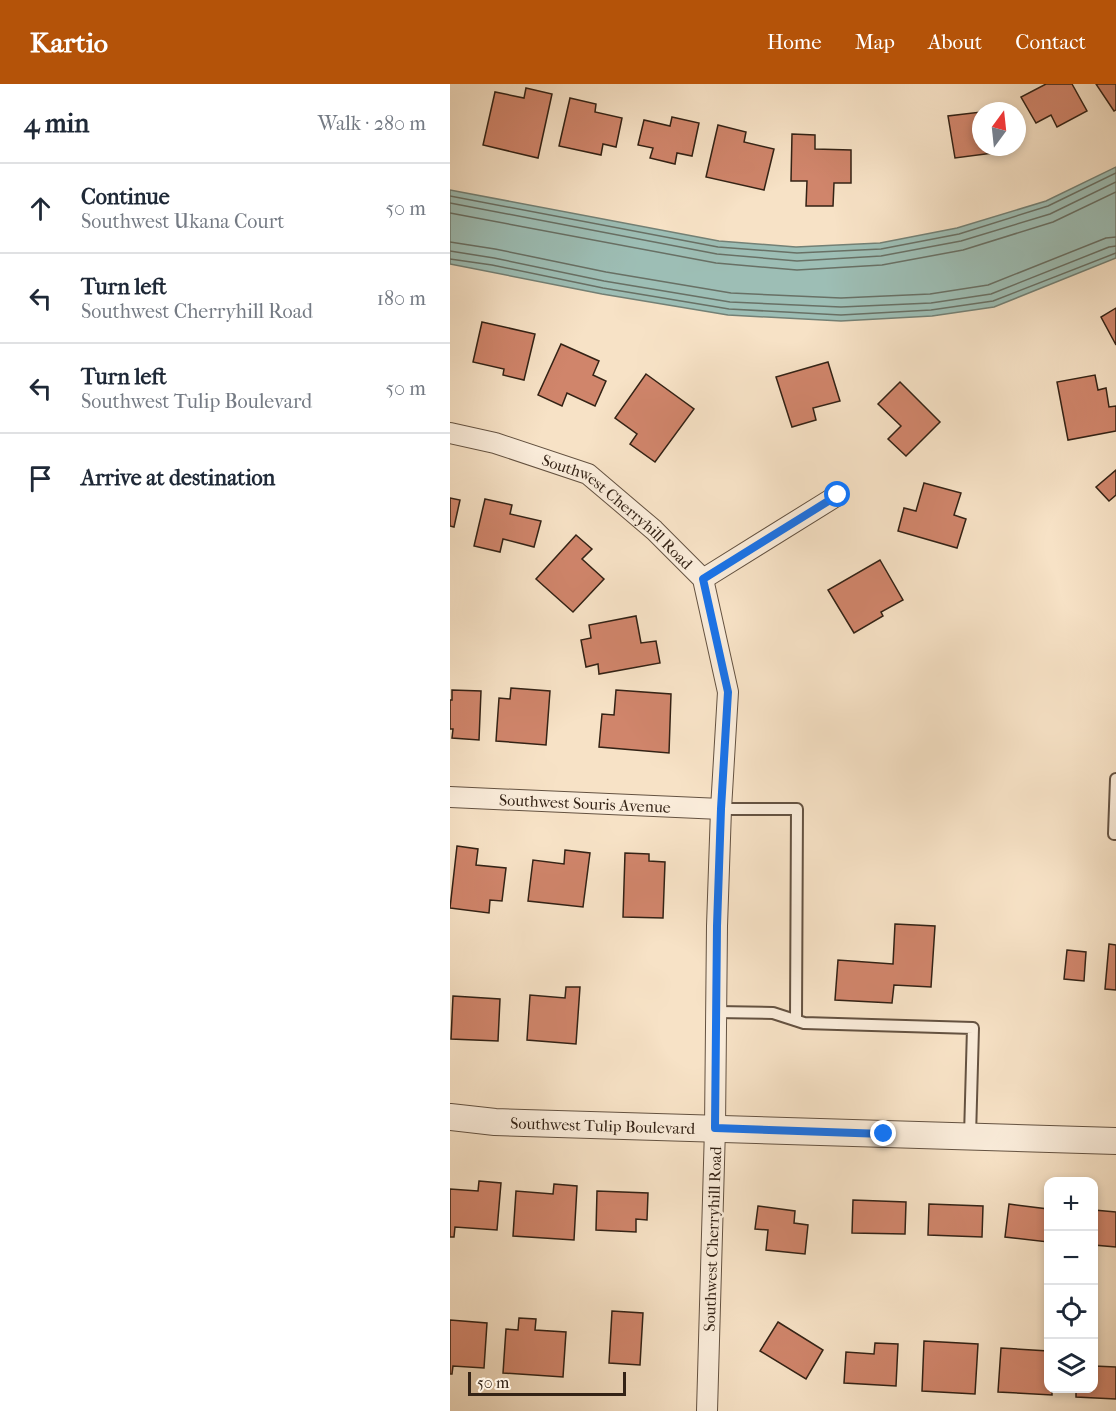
<!DOCTYPE html>
<html lang="en">
<head>
<meta charset="utf-8">
<style>
	body { margin:0; font-family:"IM FELL French Canon",serif; background:#f2f2f3; color:#1f2937 }
	.controls { position:absolute; right:18px; bottom:18px; display:grid; overflow:hidden; border-radius:12px; box-shadow:0 3px 9px #0003 }
	.controls button { width:54px; height:54px; display:grid; place-items:center; padding:0; border:0; border-bottom:2px solid #e0e1e3; background:#fff; color:#1f2937; font:30px sans-serif }
	.compass { position:absolute; left:522px; top:18px; width:54px; height:54px; border-radius:50%; background:#fff; box-shadow:0 3px 9px #0003; rotate:15deg }
	.scale { position:absolute; left:18px; bottom:15px; width:158px; box-sizing:border-box; padding-left:6px; border:3px solid #332215; border-top:0; font-size:16px; line-height:21px; white-space:nowrap; color:#332215; -webkit-text-stroke:4px #faecda; paint-order:stroke }
	.stop { position:absolute; width:18px; height:18px; margin:-14px; border:4px solid #1a73e8; border-radius:50%; background:#fff }
	.stop.end { background:#1a73e8; border-color:#fff; box-shadow:0 2px 6px #0008 }
	.list { margin:0; padding:0; list-style:none }
	h2 { display:flex; justify-content:space-between; align-items:center; height:78px; margin:0; padding:0 24px; font-size:26px }
	h2 small { font-size:20px; font-weight:400; color:#747a83 }
	.list li { display:grid; grid-template-columns:39px 1fr auto; gap:18px; align-items:center; box-sizing:border-box; height:90px; padding:0 24px; border-top:2px solid #e0e1e3 }
	.list b { display:block; font-size:22px; white-space:nowrap }
	.list p { margin:0; font-size:20px; white-space:nowrap; color:#747a83 }
	.list em { font-size:20px; font-style:normal; color:#747a83 }
	.icon { flex:none; width:33px; height:33px; fill:none; stroke:currentColor; stroke-width:2; stroke-linecap:round; stroke-linejoin:round }
	.map { position:relative; flex:none; width:666px; height:1327px; overflow:hidden }
	header { display:flex; align-items:center; gap:36px; box-sizing:border-box; height:84px; padding:0 30px; background:#b45309; color:#fff }
	header strong { font-size:28px }
	nav { display:flex; gap:33px; margin-inline-start:auto; font-size:21px }
	main { display:flex }
	aside { flex:1; background:#fff }
	.map>svg:first-child { display:block }
</style>
</head>
<body>
<header>
<strong>Kartio</strong>
<nav><a>Home</a><a>Map</a><a>About</a><a>Contact</a></nav>
</header>
<main>
<aside>
<h2>4 min<small>Walk · 280 m</small></h2>
<ul class="list">
<li><svg class="icon" aria-label="ahead" viewBox="0 0 24 24"><path d="M12 20V5M6 11l6-6 6 6"/></svg><div><b>Continue</b><p>Southwest Ukana Court</p></div><em>50 m</em></li>
<li><svg class="icon" aria-label="left" viewBox="0 0 24 24"><path d="M17 20v-9H6M10 6l-5 5 5 5"/></svg><div><b>Turn left</b><p>Southwest Cherryhill Road</p></div><em>180 m</em></li>
<li><svg class="icon" aria-label="left" viewBox="0 0 24 24"><path d="M17 20v-9H6M10 6l-5 5 5 5"/></svg><div><b>Turn left</b><p>Southwest Tulip Boulevard</p></div><em>50 m</em></li>
<li><svg class="icon" aria-label="arrive" viewBox="0 0 24 24"><path d="M6 21V4h12l-3 4 3 4H6"/></svg><div><b>Arrive at destination</b></div></li>
</ul>
</aside>
<div class="map">
<svg width="666" height="1327" viewBox="0 0 666 1327">
	<rect width="100%" height="100%" fill="#f7e2c6"/>
	<filter id="stains"><feTurbulence type="fractalNoise" baseFrequency=".00333" numOctaves="4"/><feColorMatrix values="0 0 0 0 .2 0 0 0 0 .09 0 0 0 0 .02 0 0 0 .5 -.17"/></filter>
	<radialGradient id="worn" r=".72"><stop offset=".6" stop-color="#630" stop-opacity="0"/><stop offset="1" stop-color="#630" stop-opacity=".3"/></radialGradient>
	<polygon fill="#9dbeb5" stroke="#738075" stroke-width="1.5" points="666,83 666,174 544,223 482,232 391,237 278,231 152,210 0,180 0,106 269,157 346,163 430,159 507,144 596,117"/>
	<g fill="none" stroke-linecap="round" stroke-linejoin="round">
		<g stroke="#687065" stroke-width="1.5">
			<polyline points="0,112 268,163 347,169 431,165 509,150 598,122 666,89"/>
			<polyline points="0,119 267,170 347,177 431,172 511,157 600,130 666,98"/>
			<polyline points="0,129 266,179 347,186 432,181 513,166 603,138 666,108"/>
			<polyline points="0,158 45,165 156,188 281,209 391,214 480,210 538,201 656,154 666,153"/>
			<polyline points="0,167 44,174 154,197 280,218 391,223 481,219 541,210 659,163 666,162"/>
			<polyline points="0,175 42,181 153,204 279,225 391,231 481,226 543,217 666,169"/>
		</g>
	</g>
	<g fill="#d0856b" stroke="#332215" stroke-width="1.5">
		<polygon points="596,0 622,0 637,27 607,43 601,31 586,39 571,13"/>
		<polygon points="646,0 666,0 666,26 664,27"/>
		<polygon points="76,4 102,10 88,74 33,61 45,8 74,14"/>
		<polygon points="120,14 146,20 145,28 172,34 166,63 153,60 151,71 109,62"/>
		<polygon points="531,28 531,63 558,63 558,67 505,74 498,32"/>
		<polygon points="222,33 249,39 242,72 227,69 225,80 200,74 203,64 188,61 194,36 220,42"/>
		<polygon points="268,41 296,48 294,58 324,65 314,106 256,93"/>
		<polygon points="342,50 365,51 365,65 401,66 401,99 384,99 383,122 356,122 357,97 341,97"/>
		<polygon points="666,224 666,261 651,233"/>
		<polygon points="32,238 85,250 74,296 53,291 54,285 23,278"/>
		<polygon points="111,260 149,277 143,291 156,297 145,322 117,309 112,322 88,311"/>
		<polygon points="378,278 390,317 363,324 366,336 342,343 326,293"/>
		<polygon points="196,290 244,325 205,378 180,360 187,350 165,334"/>
		<polygon points="645,291 648,306 656,304 659,323 666,322 666,347 618,356 607,298"/>
		<polygon points="450,298 490,338 456,372 438,355 451,342 428,320"/>
		<polygon points="666,386 666,411 659,417 646,403"/>
		<polygon points="474,399 511,409 504,431 516,435 507,464 448,447 454,424 466,427"/>
		<polygon points="0,414 10,416 4,443 0,442"/>
		<polygon points="35,415 62,421 60,430 91,437 84,463 53,455 50,468 24,462"/>
		<polygon points="126,451 142,465 132,475 154,495 123,528 86,495"/>
		<polygon points="430,476 453,516 431,528 433,532 404,549 378,506"/>
		<polygon points="186,532 191,559 206,557 210,579 149,590 148,580 136,583 131,556 141,554 139,541"/>
		<polygon points="61,604 100,607 96,661 46,657 49,614 60,615"/>
		<polygon points="2,606 31,607 29,656 2,654 3,645 0,645 0,616 2,616"/>
		<polygon points="166,606 221,610 219,669 149,663 152,630 164,631"/>
		<polygon points="7,762 28,765 26,781 56,784 52,817 40,816 39,829 0,824"/>
		<polygon points="115,766 140,769 133,823 78,817 83,776 114,780"/>
		<polygon points="175,769 199,770 199,777 215,778 213,834 173,833"/>
		<polygon points="445,840 485,842 481,903 444,901 442,919 385,916 388,876 443,880"/>
		<polygon points="659,860 666,861 666,906 655,905"/>
		<polygon points="617,866 636,868 634,897 614,895"/>
		<polygon points="116,903 130,903 126,960 77,956 80,911 115,914"/>
		<polygon points="3,912 50,915 48,957 1,955"/>
		<polygon points="29,1097 51,1099 47,1146 5,1143 4,1153 0,1153 0,1105 28,1107"/>
		<polygon points="104,1100 127,1102 124,1156 63,1152 66,1107 103,1110"/>
		<polygon points="147,1107 198,1109 197,1136 186,1135 186,1148 146,1146"/>
		<polygon points="403,1116 456,1118 455,1150 402,1149"/>
		<polygon points="479,1120 533,1122 532,1153 478,1151"/>
		<polygon points="559,1120 598,1125 598,1158 555,1153"/>
		<polygon points="308,1122 345,1127 344,1139 358,1141 355,1170 316,1166 318,1146 305,1145"/>
		<polygon points="644,1126 666,1128 666,1163 644,1161"/>
		<polygon points="162,1227 193,1229 190,1281 159,1279"/>
		<polygon points="69,1234 86,1235 85,1246 116,1248 113,1293 53,1289 56,1245 68,1246"/>
		<polygon points="0,1236 37,1239 34,1284 3,1282 2,1290 0,1290"/>
		<polygon points="328,1238 373,1266 356,1295 310,1267"/>
		<polygon points="474,1257 528,1260 525,1310 472,1307"/>
		<polygon points="425,1259 448,1260 446,1302 394,1299 396,1268 424,1270"/>
		<polygon points="551,1264 598,1267 598,1304 602,1304 602,1311 548,1308"/>
		<polygon points="644,1282 666,1283 666,1315 626,1313 626,1304 644,1304"/>
	</g>
	<g fill="none" stroke-linecap="round" stroke-linejoin="round">
		<g stroke="#645241" stroke-width="14">
			<g id="service">
				<polyline points="666,695 664,750 666,750"/>
				<polyline points="271,725 347,725 346,936"/>
				<polyline points="266,928 323,929 354,939 523,944 520,1052"/>
			</g>
		</g>
		<g stroke="#645241" stroke-width="22">
			<g id="minor">
				<path id="s1" d="M 0,349 L 45,359 L 138,390 L 204,446 L 253,495 L 278,608 L 271,725 L 267,842 L 265,1044 L 257,1327"/>
				<polyline points="253,495 388,411"/>
				<path id="s2" d="M 0,713 L 271,725"/>
			</g>
		</g>
		<g stroke="#645241" stroke-width="28">
			<g id="tertiary">
				<path id="s3" d="M 0,1033 L 45,1038 L 666,1057"/>
			</g>
		</g>
		<use href="#service" stroke="#faecda" stroke-width="10"/>
		<use href="#minor" stroke="#faecda" stroke-width="20"/>
		<use href="#tertiary" stroke="#faecda" stroke-width="26"/>
	</g>
	<g fill="none" stroke-linecap="round" stroke-linejoin="round">
		<polyline stroke="#1a73e8" stroke-width="8" points="388,411 253,495 278,608 271,725 267,842 265,1044 434,1050"/>
	</g>
	<g text-anchor="middle" stroke-width="5" stroke-linejoin="round" paint-order="stroke">
		<g font-size="16" fill="#332215" stroke="#faecda">
			<text dy="6" stroke="none"><textPath href="#s1" startOffset="189">Southwest Cherryhill Road</textPath></text>
			<text dy="6" stroke="none"><textPath href="#s2" startOffset="135">Southwest Souris Avenue</textPath></text>
			<text dy="6" stroke="none"><textPath href="#s3" startOffset="153">Southwest Tulip Boulevard</textPath></text>
			<text transform="translate(262 1155) rotate(-88)" y="6">Southwest Cherryhill Road</text>
		</g>
	</g>
	<rect width="100%" height="100%" filter="url(#stains)"/>
	<rect width="100%" height="100%" fill="url(#worn)"/>
</svg>
<div class="controls">
<button>+</button>
<button>−</button>
<button><svg class="icon" aria-label="locate" viewBox="0 0 24 24"><circle cx="12" cy="12" r="6"/><path d="M12 2v4M12 18v4M2 12h4M18 12h4"/></svg></button>
<button><svg class="icon" aria-label="layers" viewBox="0 0 24 24"><path d="M12 4l9 5-9 5-9-5zM3 14l9 5 9-5"/></svg></button>
</div>
<svg class="compass" viewBox="-18 -18 36 36"><path d="M0-13l5 13h-10z" fill="#e53935"/><path d="M0 13l5-13h-10z" fill="#747a83"/></svg>
<div class="scale">50 m</div>
<div class="stop" style="left:388px;top:411px"></div>
<div class="stop end" style="left:434px;top:1050px"></div>
</div>
</main>
</body>
</html>
